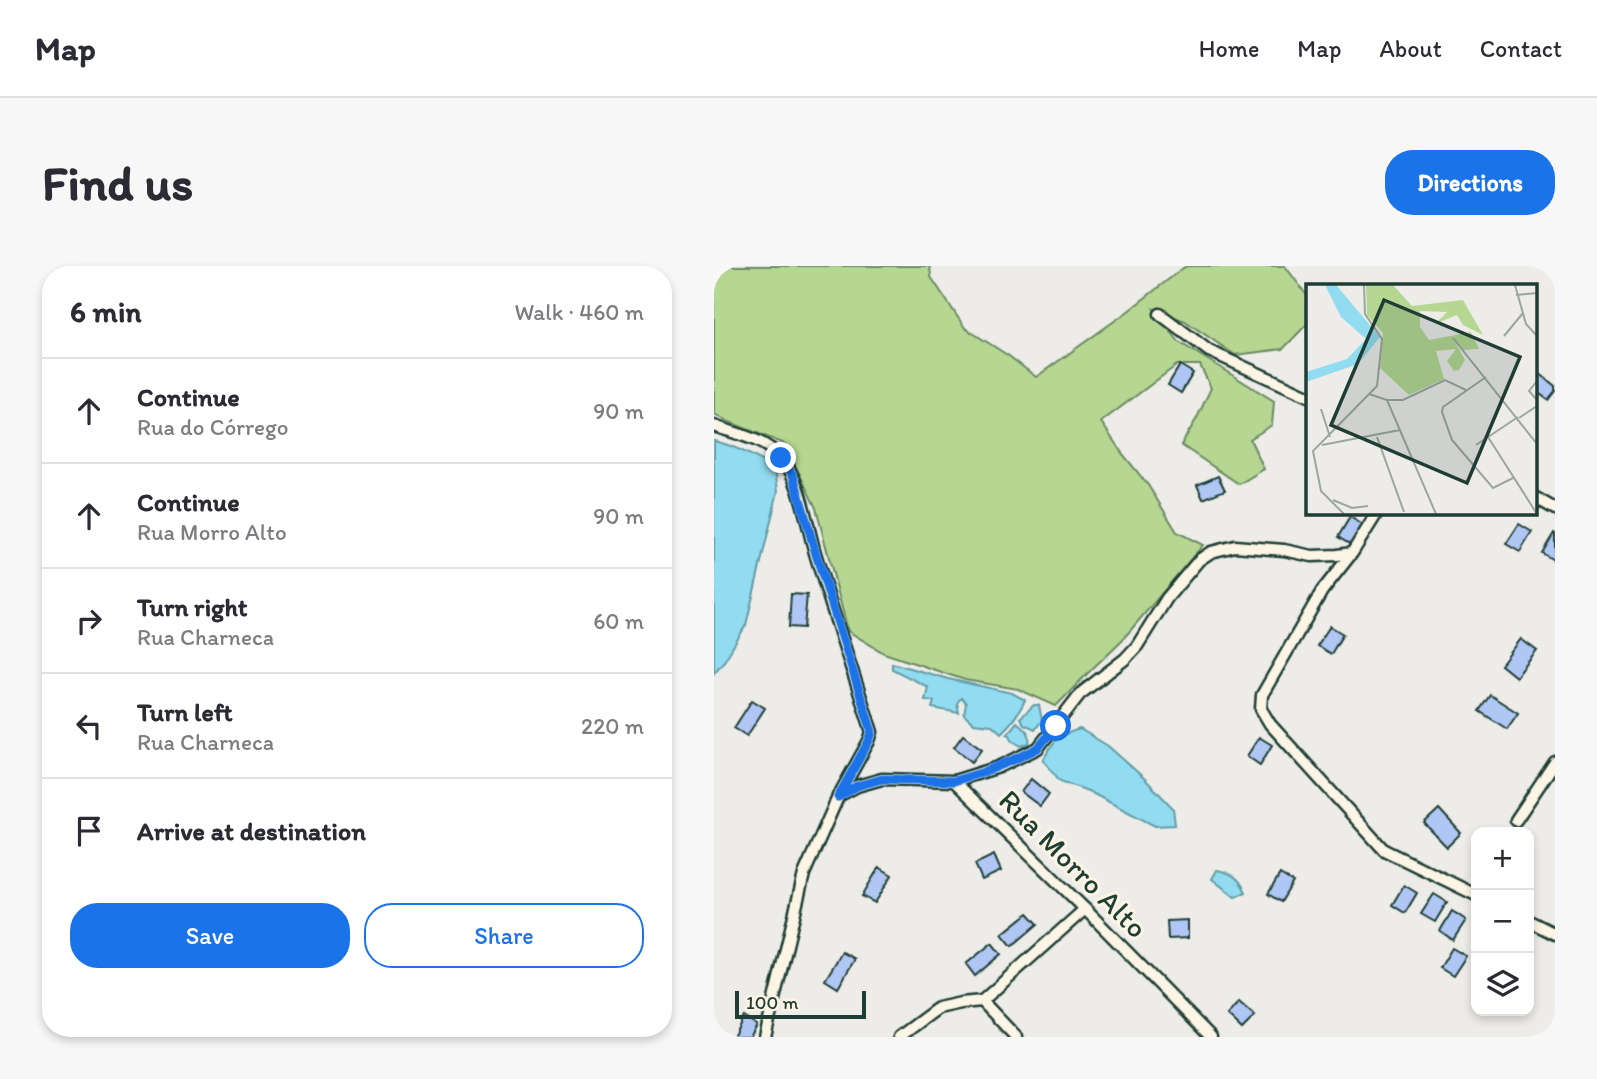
<!DOCTYPE html>
<html lang="en">
<head>
<meta charset="utf-8">
<style>
	body { margin:0; font-family:Itim,sans-serif; background:#f7f7f7; color:#2b2b33 }
	.controls { position:absolute; right:21px; bottom:21px; display:grid; overflow:hidden; border-radius:14px; box-shadow:0 4px 10px #0003 }
	.controls button { width:63px; height:63px; display:grid; place-items:center; padding:0; border:0; border-bottom:2px solid #e1e1e2; background:#fff; color:#2b2b33; font:35px sans-serif }
	.scale { position:absolute; left:21px; bottom:18px; width:131px; box-sizing:border-box; padding-left:7px; border:4px solid #1f3d34; border-top:0; font-size:19px; line-height:24px; white-space:nowrap; color:#1f3d34; -webkit-text-stroke:5px #fcf5e5; paint-order:stroke }
	.stop { position:absolute; width:21px; height:21px; margin:-16px; border:5px solid #1a73e8; border-radius:50%; background:#fff }
	.stop.end { background:#1a73e8; border-color:#fff; box-shadow:0 2px 7px #0008 }
	.list { margin:0; padding:0; list-style:none }
	h2 { display:flex; justify-content:space-between; align-items:center; height:91px; margin:0; padding:0 28px; font-size:30px }
	h2 small { font-size:23px; font-weight:400; color:#7c7c81 }
	.list li { display:grid; grid-template-columns:46px 1fr auto; gap:21px; align-items:center; box-sizing:border-box; height:105px; padding:0 28px; border-top:2px solid #e1e1e2 }
	.list b { display:block; font-size:26px; white-space:nowrap }
	.list p { margin:0; font-size:23px; white-space:nowrap; color:#7c7c81 }
	.list em { font-size:23px; font-style:normal; color:#7c7c81 }
	.actions { display:flex; gap:14px; padding:21px 28px }
	.actions a { flex:1; padding:16px 0; border:2px solid #1a73e8; border-radius:28px; text-align:center; font-size:24px; color:#1a73e8 }
	.actions .main { background:#1a73e8; color:#fff }
	.icon { flex:none; width:38px; height:38px; fill:none; stroke:currentColor; stroke-width:2; stroke-linecap:round; stroke-linejoin:round }
	.map { position:relative; flex:none; width:841px; height:771px; overflow:hidden; border-radius:28px }
	header { display:flex; align-items:center; gap:42px; box-sizing:border-box; height:98px; padding:0 35px; background:#fff; border-bottom:2px solid #e1e1e2 }
	header strong { font-size:33px }
	nav { display:flex; gap:38px; margin-inline-start:auto; font-size:24px }
	.intro { display:flex; align-items:center; justify-content:space-between; box-sizing:border-box; height:168px; padding:0 42px }
	h1 { margin:0; font-size:49px }
	.button { padding:18px 32px; border-radius:28px; background:#1a73e8; color:#fff; font-size:24px; font-weight:700 }
	main { display:flex; gap:42px; padding:0 42px }
	aside { flex:1; background:#fff; border-radius:28px; box-shadow:0 4px 10px #0003 }
	.map>svg:first-child { display:block }
</style>
</head>
<body>
<header>
<strong>Map</strong>
<nav><a>Home</a><a>Map</a><a>About</a><a>Contact</a></nav>
</header>
<div class="intro"><h1>Find us</h1><a class="button">Directions</a></div>
<main>
<aside>
<h2>6 min<small>Walk · 460 m</small></h2>
<ul class="list">
<li><svg class="icon" aria-label="ahead" viewBox="0 0 24 24"><path d="M12 20V5M6 11l6-6 6 6"/></svg><div><b>Continue</b><p>Rua do Córrego</p></div><em>90 m</em></li>
<li><svg class="icon" aria-label="ahead" viewBox="0 0 24 24"><path d="M12 20V5M6 11l6-6 6 6"/></svg><div><b>Continue</b><p>Rua Morro Alto</p></div><em>90 m</em></li>
<li><svg class="icon" aria-label="right" viewBox="0 0 24 24"><path d="M7 20v-9h11M14 6l5 5-5 5"/></svg><div><b>Turn right</b><p>Rua Charneca</p></div><em>60 m</em></li>
<li><svg class="icon" aria-label="left" viewBox="0 0 24 24"><path d="M17 20v-9H6M10 6l-5 5 5 5"/></svg><div><b>Turn left</b><p>Rua Charneca</p></div><em>220 m</em></li>
<li><svg class="icon" aria-label="arrive" viewBox="0 0 24 24"><path d="M6 21V4h12l-3 4 3 4H6"/></svg><div><b>Arrive at destination</b></div></li>
</ul>
<div class="actions"><a class="main">Save</a><a>Share</a></div>
</aside>
<div class="map">
<svg width="841" height="771" viewBox="0 0 841 771">
	<rect width="100%" height="100%" fill="#edece8"/>
	<filter id="ink" filterUnits="userSpaceOnUse"><feTurbulence type="fractalNoise" baseFrequency=".0143" numOctaves="2"/><feDisplacementMap in="SourceGraphic" scale="14" xChannelSelector="R" yChannelSelector="G"/><feConvolveMatrix kernelMatrix="1 2 1 2 8 2 1 2 1" color-interpolation-filters="sRGB"/></filter>
	<g filter="url(#ink)">
		<polygon fill="#b5d791" stroke="#6a8a62" stroke-width="2" points="0,0 216,0 217,11 251,62 295,90 322,111 413,46 469,2 473,0 571,0 594,31 594,57 569,83 521,89 471,55 440,43 465,76 560,135 558,159 536,173 550,203 525,218 467,179 483,152 497,122 486,99 463,99 387,156 408,187 434,219 463,266 489,279 409,373 373,408 342,440 304,423 251,414 170,387 134,365 102,242 71,178 13,155 0,148"/>
		<g fill="#91dcf1" stroke="#639ca5" stroke-width="2">
			<path d="M 0,175 C 22,180 42,191 61,203 L 64,225 L 32,359 L 11,394 L 0,407 Z"/>
			<path d="M 178,397 L 234,413 L 298,427 L 311,434 C 305,447 298,457 287,467 L 278,459 L 259,457 L 250,449 L 252,437 L 247,432 L 243,437 L 245,447 L 218,442 L 220,435 L 211,434 L 214,421 L 178,403 Z"/>
			<polygon points="320,439 325,439 328,455 321,463 310,458 306,452"/>
			<path d="M 303,456 C 311,463 317,466 315,477 L 307,480 L 299,475 L 296,469 L 293,468 Z"/>
			<path d="M 366,463 L 394,480 L 430,512 L 459,542 L 461,559 L 441,560 L 374,525 L 346,515 L 329,494 C 341,473 342,470 366,463 Z"/>
			<path d="M 503,604 C 519,607 525,612 532,626 L 521,631 L 498,613 Z"/>
		</g>
		<g fill="#b0c6f5" stroke="#1f3d34" stroke-width="2">
			<polygon points="466,99 479,107 467,127 454,119"/>
			<polygon points="825,107 841,120 841,125 834,134 822,125 822,111"/>
			<polygon points="504,210 511,224 489,233 483,219"/>
			<polygon points="636,251 649,259 637,279 624,271"/>
			<polygon points="805,258 818,266 806,286 792,278"/>
			<polygon points="840,267 841,268 841,295 828,287"/>
			<polygon points="77,328 93,329 90,362 75,361"/>
			<polygon points="616,360 629,368 617,388 603,380"/>
			<polygon points="807,373 823,385 802,411 787,399"/>
			<polygon points="776,429 804,447 793,463 765,445"/>
			<polygon points="38,434 51,442 33,470 20,462"/>
			<polygon points="249,469 268,483 258,496 240,481"/>
			<polygon points="545,471 558,479 546,499 533,490"/>
			<polygon points="317,513 335,528 326,540 307,526"/>
			<polygon points="725,543 747,567 733,581 710,557"/>
			<polygon points="280,589 287,605 268,614 261,598"/>
			<polygon points="165,601 178,609 161,637 148,630"/>
			<polygon points="566,608 579,616 567,636 554,628"/>
			<polygon points="690,619 703,627 691,647 678,639"/>
			<polygon points="720,628 733,636 721,656 707,648"/>
			<polygon points="738,645 752,654 739,674 726,665"/>
			<polygon points="314,647 324,658 298,680 288,668"/>
			<polygon points="474,654 474,672 454,673 453,655"/>
			<polygon points="278,677 287,688 261,710 252,698"/>
			<polygon points="738,682 752,690 739,710 726,702"/>
			<polygon points="128,686 141,693 124,722 111,714"/>
			<polygon points="525,736 541,750 528,763 513,749"/>
			<polygon points="30,751 43,759 36,771 19,771"/>
		</g>
		<g fill="none" stroke-linecap="round" stroke-linejoin="round">
			<g stroke="#1f3d34" stroke-width="15">
				<g id="minor">
					<polyline points="446,48 495,85 594,130"/>
					<path d="M 0,160 C 23,168 50,173 67,192 C 86,211 93,260 101,287 C 119,347 139,406 158,466 L 155,475 L 124,531 L 90,608 L 51,771"/>
					<polyline points="822,232 841,243"/>
					<polyline points="663,247 638,287 608,325 548,429 547,443 556,458 670,584 762,629"/>
					<polyline points="240,515 285,501 324,482 366,428 411,393 423,380 453,332 485,294 497,286 521,280 570,284 598,290 623,289 638,287"/>
					<polyline points="124,530 143,520 168,513 240,515 371,643 497,771"/>
					<polyline points="802,554 841,496"/>
					<polyline points="815,655 841,668"/>
					<polyline points="268,735 302,771"/>
					<polyline points="185,771 224,742 247,737 268,735 371,643"/>
				</g>
			</g>
			<use href="#minor" stroke="#fcf5e5" stroke-width="10"/>
		</g>
	</g>
	<g fill="none" stroke-linecap="round" stroke-linejoin="round" filter="url(#ink)">
		<polyline stroke="#1a73e8" stroke-width="9" points="67,192 79,209 102,288 158,466 155,475 124,531 143,520 168,513 240,515 270,506 304,492 324,482 342,460"/>
	</g>
	<g text-anchor="middle" stroke-width="6" stroke-linejoin="round" paint-order="stroke">
		<g font-size="30" fill="#1f3d34" stroke="#fcf5e5">
			<text transform="translate(359 598) rotate(45)" y="10">Rua Morro Alto</text>
		</g>
	</g>
	<g transform="translate(592 18)">
		<rect width="231" height="231" fill="#edece8"/>
		<path d="M 60,1 L 87,1 L 106,22 L 157,16 L 177,51 L 157,41 L 151,31 L 129,40 L 141,28 L 114,27 L 114,43 L 123,56 L 165,48 L 173,65 L 156,66 L 147,54 L 159,76 L 153,86 L 148,87 L 141,77 L 150,65 L 130,67 L 138,95 L 103,111 L 74,84 L 77,49 L 61,31 Z" fill="#b5d791"/>
		<path d="M 19,1 L 30,1 L 74,53 L 52,80 L 0,98 L 0,88 L 41,75 L 60,55 L 35,33 Z" fill="#91dcf1"/>
		<path fill="none" stroke="#9ba6a0" stroke-width="2" d="M 209,1 L 220,40 L 231,52M 210,11 L 231,9M 198,52 L 217,29M 147,54 L 231,160M 180,93 L 137,123 L 136,128 L 146,156 L 187,204 L 207,194M 231,97 L 223,107 L 231,116M 63,110 L 81,116 L 130,230M 81,116 L 97,116 L 139,96 L 160,106M 15,125 L 24,153M 213,134 L 231,122M 71,153 L 98,228M 182,153 L 231,230M 16,161 L 94,146M 170,161 L 212,133M 27,216 L 46,224 L 62,222M 38,230 L 15,207 L 7,167 L 71,102 L 76,55 L 59,30 L 58,1"/>
		<path fill="#1f3d34" fill-opacity="0.15" stroke="#1f3d34" stroke-width="3.5" d="M 78,16 L 214,73 L 161,199 L 25,141 Z"/>
		<rect width="231" height="231" fill="none" stroke="#1f3d34" stroke-width="3.5"/>
	</g>
</svg>
<div class="controls">
<button>+</button>
<button>−</button>
<button><svg class="icon" aria-label="layers" viewBox="0 0 24 24"><path d="M12 4l9 5-9 5-9-5zM3 14l9 5 9-5"/></svg></button>
</div>
<div class="scale">100 m</div>
<div class="stop" style="left:342px;top:460px"></div>
<div class="stop end" style="left:67px;top:192px"></div>
</div>
</main>
</body>
</html>
